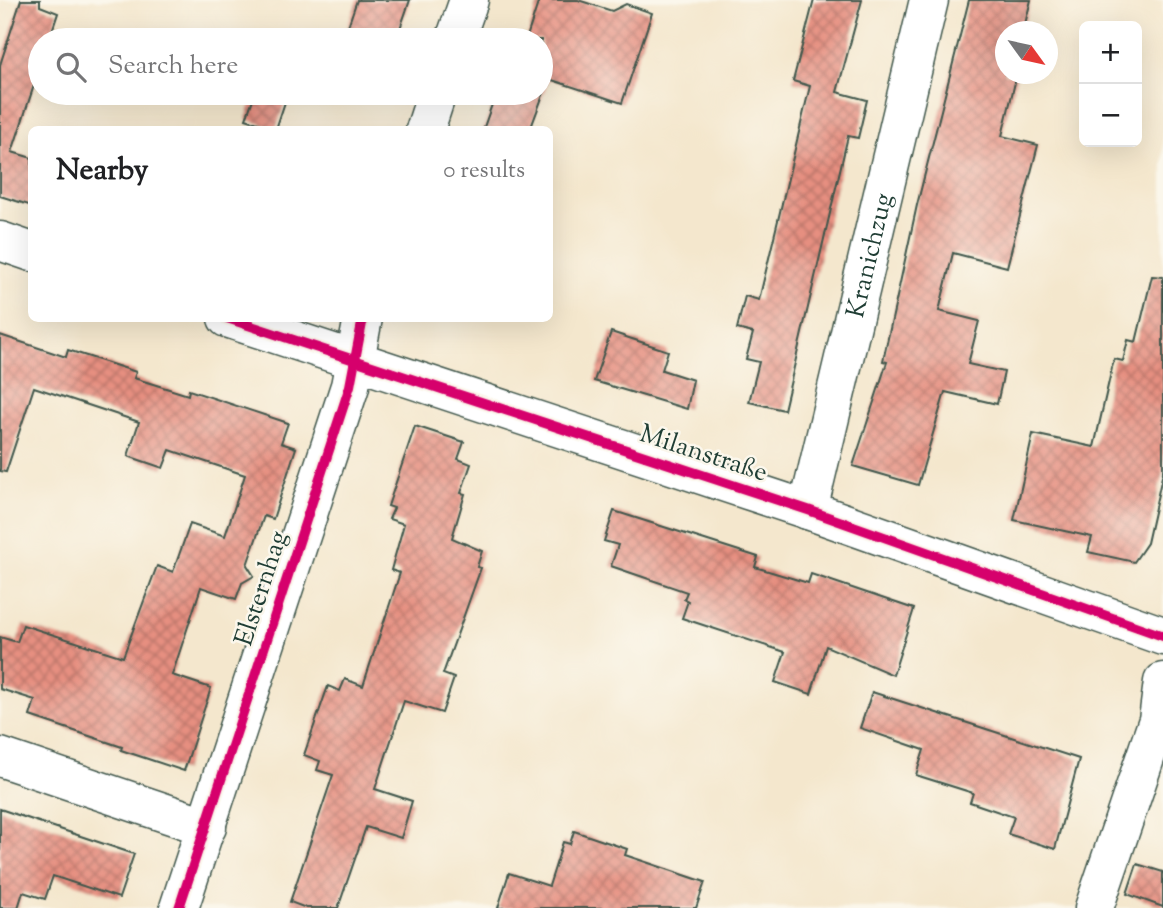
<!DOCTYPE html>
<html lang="en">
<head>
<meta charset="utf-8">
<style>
	body { margin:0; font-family:"Sorts Mill Goudy",serif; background:#f6f6f6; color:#202124 }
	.controls { position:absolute; right:21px; top:21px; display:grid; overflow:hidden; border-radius:10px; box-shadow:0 7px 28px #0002 }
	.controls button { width:63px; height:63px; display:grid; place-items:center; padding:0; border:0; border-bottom:2px solid #e0e0e0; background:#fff; color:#202124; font:35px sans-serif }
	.compass { position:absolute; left:995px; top:21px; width:63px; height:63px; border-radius:50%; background:#fff; box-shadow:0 7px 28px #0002; rotate:123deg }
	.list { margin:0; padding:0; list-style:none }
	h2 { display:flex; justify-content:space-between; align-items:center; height:91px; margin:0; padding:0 28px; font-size:30px }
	h2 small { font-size:23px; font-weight:400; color:#757577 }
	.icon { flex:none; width:38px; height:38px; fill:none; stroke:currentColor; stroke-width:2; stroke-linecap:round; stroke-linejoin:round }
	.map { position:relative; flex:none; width:1163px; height:908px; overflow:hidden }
	.search { position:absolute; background:#fff; box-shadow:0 7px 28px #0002; left:28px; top:28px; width:525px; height:77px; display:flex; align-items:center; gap:18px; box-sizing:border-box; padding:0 24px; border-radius:38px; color:#757577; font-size:26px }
	.panel { position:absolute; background:#fff; box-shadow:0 7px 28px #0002; left:28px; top:126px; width:525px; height:196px; border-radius:10px }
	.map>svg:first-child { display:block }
</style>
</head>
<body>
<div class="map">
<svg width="1163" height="908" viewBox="0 0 1163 908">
	<defs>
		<pattern id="building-cross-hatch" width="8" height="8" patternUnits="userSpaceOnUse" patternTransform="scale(1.75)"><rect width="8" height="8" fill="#e68f80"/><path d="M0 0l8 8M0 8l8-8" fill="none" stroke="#ba766a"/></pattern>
	</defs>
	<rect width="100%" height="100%" fill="#fbf7ec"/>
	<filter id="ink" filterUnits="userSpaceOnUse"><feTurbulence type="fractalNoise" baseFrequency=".0143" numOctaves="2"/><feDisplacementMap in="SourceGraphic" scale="14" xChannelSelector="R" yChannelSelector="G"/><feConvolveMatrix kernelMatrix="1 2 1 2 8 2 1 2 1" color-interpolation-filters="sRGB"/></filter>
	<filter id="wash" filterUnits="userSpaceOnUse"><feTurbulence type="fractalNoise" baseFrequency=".00686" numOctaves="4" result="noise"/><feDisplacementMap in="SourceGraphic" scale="28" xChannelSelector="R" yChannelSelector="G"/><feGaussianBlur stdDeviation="1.57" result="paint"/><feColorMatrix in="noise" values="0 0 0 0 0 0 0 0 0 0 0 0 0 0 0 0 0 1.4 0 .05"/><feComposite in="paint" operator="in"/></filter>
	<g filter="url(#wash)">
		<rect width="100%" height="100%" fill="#f4e7cd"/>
		<g id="blocks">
			<g fill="url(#building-cross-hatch)">
				<polygon points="21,0 40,0 40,6 58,13 49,40 40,40 40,67 12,152 32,158 32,206 0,196 0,65"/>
				<polygon points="357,0 410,0 396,40 350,40 352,34 346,32"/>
				<polygon points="539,0 578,0 612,11 626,4 652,13 622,103 549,79 530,130 483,130 496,93 541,93 541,40 526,40"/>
				<polygon points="814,0 862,0 837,92 867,100 858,138 848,136 784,410 749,402 759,362 746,359 753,333 737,329 745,296 759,300 810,86 793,81"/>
				<polygon points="969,0 1031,0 1023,32 1005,32 1005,74 1017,74 1002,136 1038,145 1007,267 953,253 939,311 979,321 968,364 1004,372 997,404 945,392 918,485 853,466 887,362 883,361 917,205"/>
				<polygon points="255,93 288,93 276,129 246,119"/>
				<polygon points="1152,276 1163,277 1163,472 1147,543 1134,562 1088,552 1092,537 1014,520 1033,434 1094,447 1114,359 1123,361 1128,340 1136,342"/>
				<polygon points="611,332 668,351 662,370 693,380 687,409 594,381"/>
				<polygon points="0,335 66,357 68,350 136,372 134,378 188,395 189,390 288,423 281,443 296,448 273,519 264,516 247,565 254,576 242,583 236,599 201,587 172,675 211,688 184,771 121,750 122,747 30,716 35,700 0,689 0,637 17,642 23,625 123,657 157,566 173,572 190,524 225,536 245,475 170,450 163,468 128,456 139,422 34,387 6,472 0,471"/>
				<polygon points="415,426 464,442 458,459 471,464 461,493 465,494 452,538 482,551 477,567 481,568 443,674 454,678 442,713 404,701 375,789 412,801 401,838 366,827 338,908 306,908 290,902 333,775 317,770 320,761 304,755 328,686 340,691 345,679 363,686 400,573 391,570 404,524 389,519 394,508 388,506"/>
				<polygon points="614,511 758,557 755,567 808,583 811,574 914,609 893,675 826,646 811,694 775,682 785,652 682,618 688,601 684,599 687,592 611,566 618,545 604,541"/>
				<polygon points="872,692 1079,759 1055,849 1008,834 1014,817 970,802 973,793 916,775 924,750 860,728"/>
				<polygon points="0,809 134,854 119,898 53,876 45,899 23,892 18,908 0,908"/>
				<polygon points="574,831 627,849 625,855 705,882 696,908 498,908 509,873 549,886 563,842 570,844"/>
				<polygon points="1137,864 1163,872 1163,907 1127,894"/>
			</g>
		</g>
	</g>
	<g filter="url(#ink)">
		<use href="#blocks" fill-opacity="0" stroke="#3f564b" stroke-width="2"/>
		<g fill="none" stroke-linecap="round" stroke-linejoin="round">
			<g stroke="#3f564b" stroke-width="41">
				<g id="minor">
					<polyline points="455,40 469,0"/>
					<polyline points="425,130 437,93"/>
					<polyline points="0,241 32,252"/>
					<polyline points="227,318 808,510 1163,636"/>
					<path id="s1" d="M 808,510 L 929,0"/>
					<polyline points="0,757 207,827"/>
					<polyline points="179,908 350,386 363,318"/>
					<polyline points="1094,908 1158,720 1163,682"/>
				</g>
			</g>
			<use href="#minor" stroke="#fff" stroke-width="38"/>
			<g stroke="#fbf7ec" stroke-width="15">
				<g id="cycleway">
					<polyline points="227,318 808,510 1163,636"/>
					<polyline points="179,908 350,386 363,318"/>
				</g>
			</g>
			<use href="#cycleway" stroke="#d6006c" stroke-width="10"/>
		</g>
	</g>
	<g text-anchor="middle" stroke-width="5" stroke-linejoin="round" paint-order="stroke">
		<g font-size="26" fill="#1f3d34" stroke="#fbf7ec">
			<text dy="9" stroke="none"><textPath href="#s1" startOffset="262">Kranichzug</textPath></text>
			<text transform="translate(704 452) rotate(18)" y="9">Milanstraße</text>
			<text transform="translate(260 588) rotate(-72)" y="9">Elsternhag</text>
		</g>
	</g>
</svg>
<div class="controls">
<button>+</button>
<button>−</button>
</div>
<svg class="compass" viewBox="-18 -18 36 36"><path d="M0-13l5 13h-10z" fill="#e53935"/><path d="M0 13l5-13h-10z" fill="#757577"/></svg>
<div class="search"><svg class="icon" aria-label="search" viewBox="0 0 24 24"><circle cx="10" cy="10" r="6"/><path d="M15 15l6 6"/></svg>Search here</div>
<section class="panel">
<h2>Nearby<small>0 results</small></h2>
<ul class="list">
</ul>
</section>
</div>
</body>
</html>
